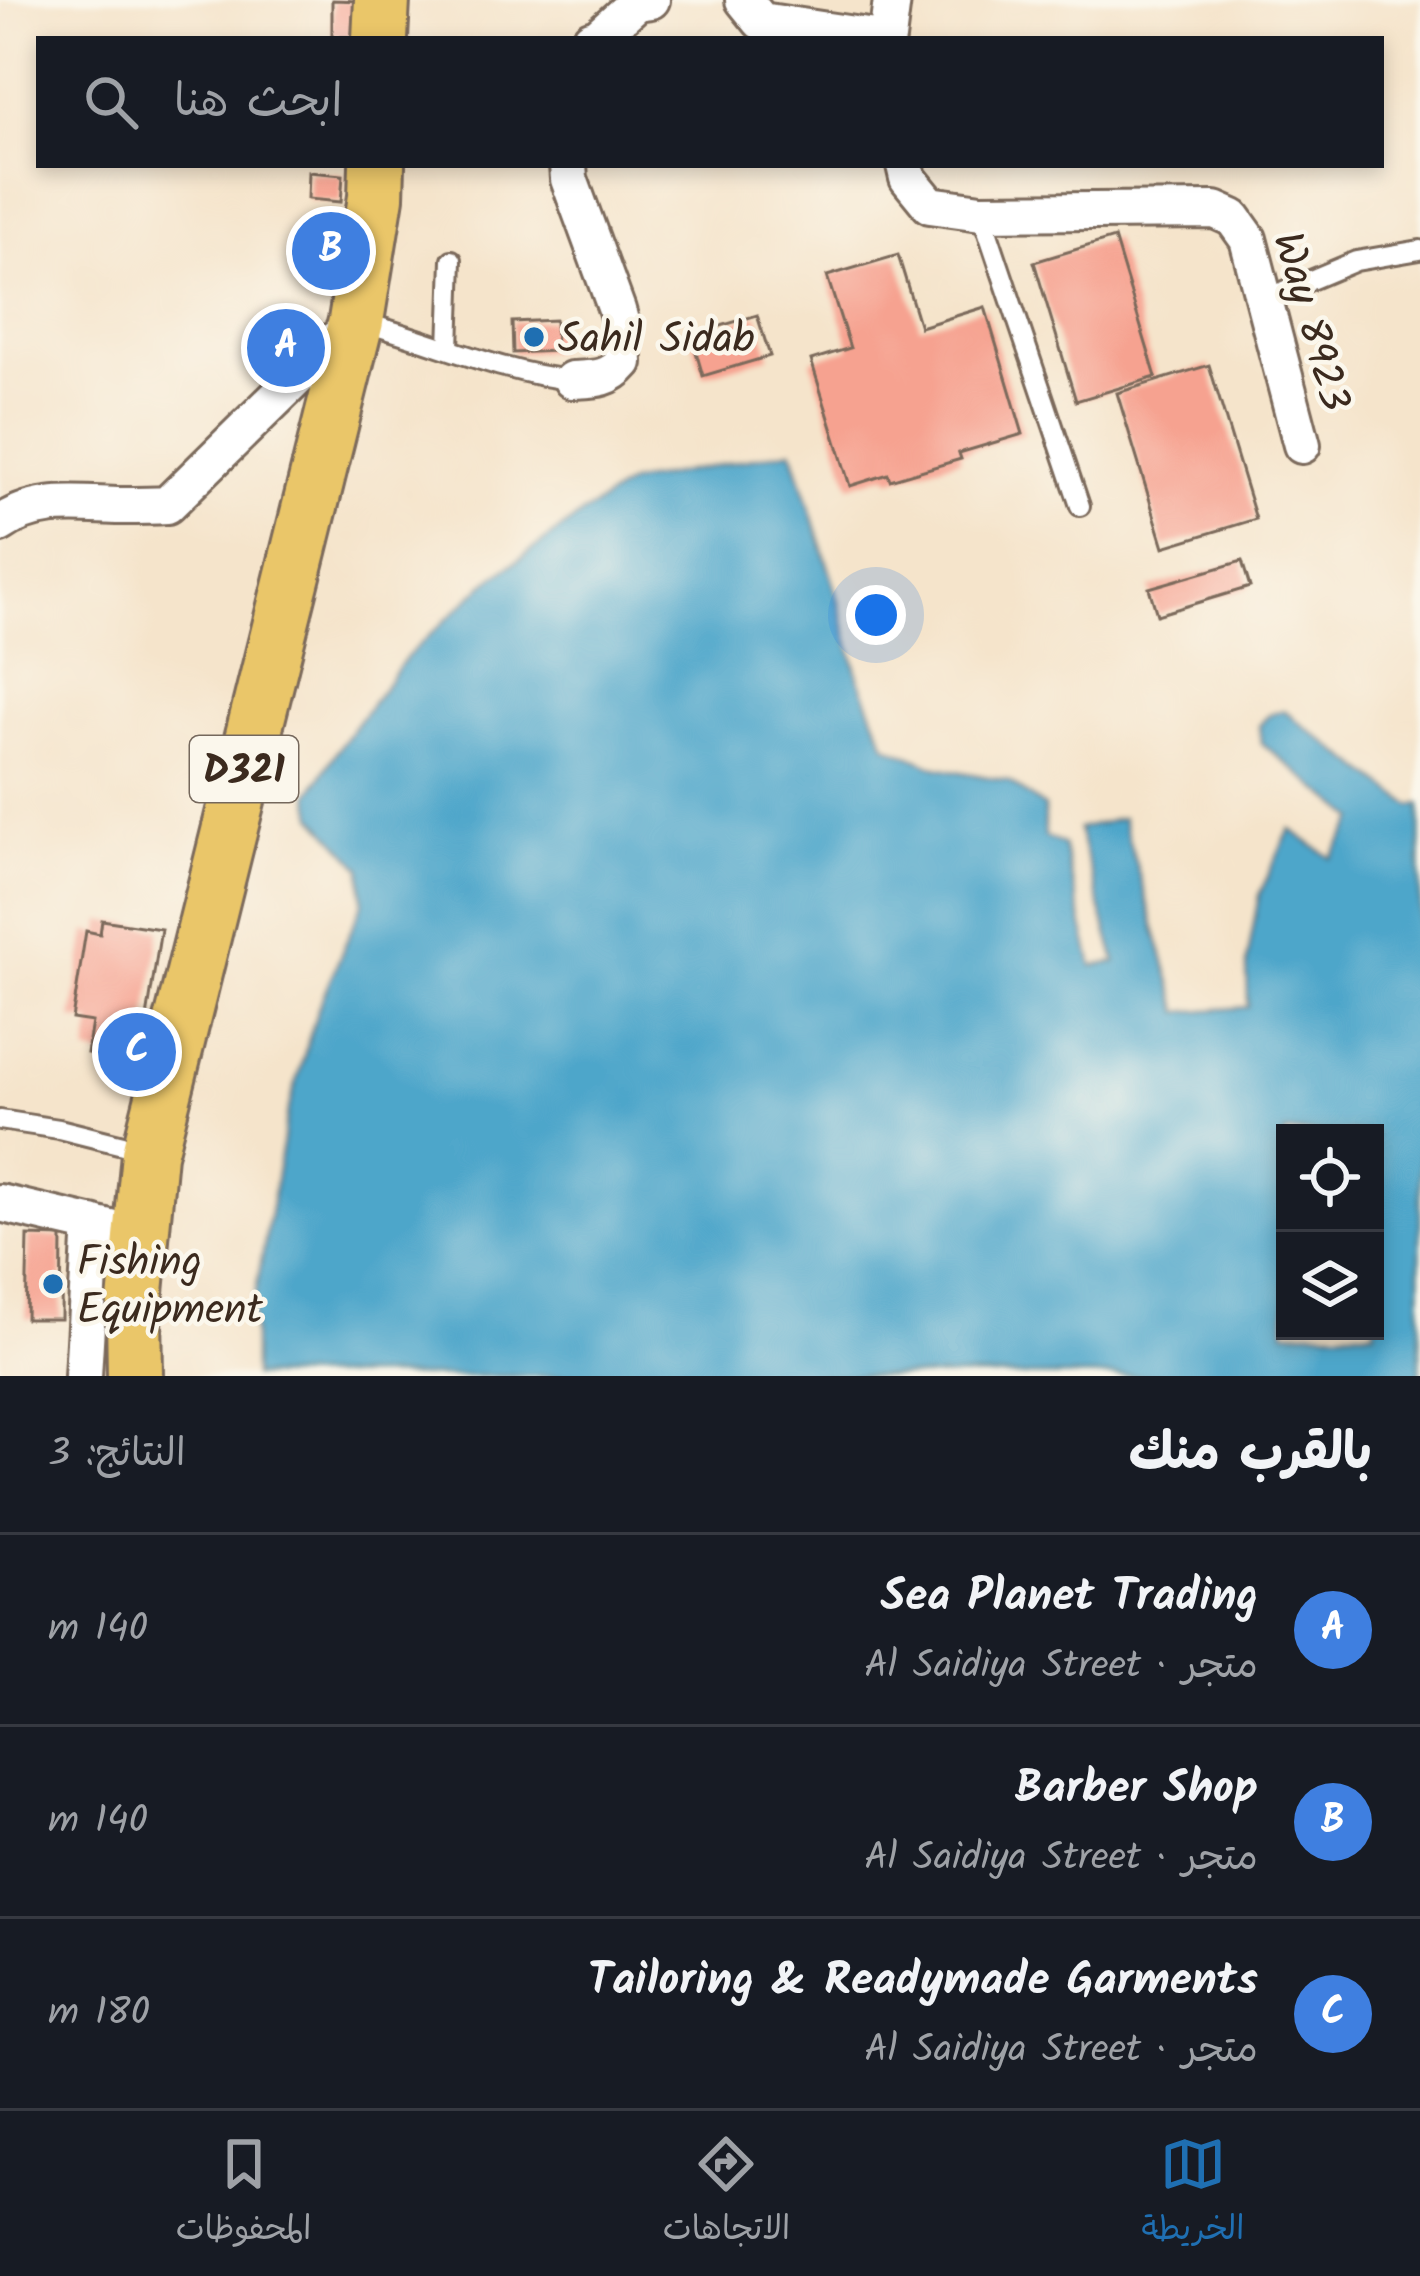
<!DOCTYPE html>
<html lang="ar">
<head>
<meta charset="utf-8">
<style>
	body { margin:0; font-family:Kalam,"Playpen Sans Arabic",sans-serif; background:#20242c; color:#f1f3f6; direction:rtl }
	.controls { position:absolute; right:36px; bottom:36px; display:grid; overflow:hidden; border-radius:0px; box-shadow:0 6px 18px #0003 }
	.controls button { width:108px; height:108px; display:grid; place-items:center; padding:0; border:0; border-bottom:3px solid #363941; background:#171b24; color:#f1f3f6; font:60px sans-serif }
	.you { position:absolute; left:876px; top:615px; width:42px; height:42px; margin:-30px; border:9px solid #fff; border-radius:50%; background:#1a73e8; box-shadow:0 0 0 18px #1a73e833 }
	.badge { display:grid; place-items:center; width:78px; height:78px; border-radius:50%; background:#1f6fb2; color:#fff; font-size:39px; font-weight:700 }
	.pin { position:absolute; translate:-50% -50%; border:6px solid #fff; box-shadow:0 3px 12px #0006 }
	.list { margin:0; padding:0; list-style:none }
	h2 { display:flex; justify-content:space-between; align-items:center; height:156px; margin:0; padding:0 48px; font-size:51px }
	h2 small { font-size:39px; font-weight:400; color:#9ea1a6 }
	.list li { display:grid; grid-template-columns:78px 1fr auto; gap:36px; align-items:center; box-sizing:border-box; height:192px; padding:0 48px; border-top:3px solid #363941 }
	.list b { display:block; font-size:45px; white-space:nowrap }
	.list p { margin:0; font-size:39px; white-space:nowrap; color:#9ea1a6 }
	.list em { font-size:39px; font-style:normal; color:#9ea1a6 }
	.icon { flex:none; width:66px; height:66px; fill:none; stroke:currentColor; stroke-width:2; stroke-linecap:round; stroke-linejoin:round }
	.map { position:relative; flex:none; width:1420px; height:1376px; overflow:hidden; direction:ltr }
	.search { position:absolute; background:#171b24; box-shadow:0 6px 18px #0003; left:36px; right:36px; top:36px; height:132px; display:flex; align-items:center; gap:30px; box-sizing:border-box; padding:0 42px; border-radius:0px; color:#9ea1a6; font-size:45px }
	.sheet { height:732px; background:#171b24 }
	nav { display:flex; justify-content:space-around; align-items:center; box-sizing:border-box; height:168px; border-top:3px solid #363941; background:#171b24; font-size:33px; color:#9ea1a6 }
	nav a { display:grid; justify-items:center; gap:6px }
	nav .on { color:#1f6fb2 }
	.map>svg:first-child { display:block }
</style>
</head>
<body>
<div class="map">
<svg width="1420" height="1376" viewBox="0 0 1420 1376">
	<rect width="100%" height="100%" fill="#fbf7ec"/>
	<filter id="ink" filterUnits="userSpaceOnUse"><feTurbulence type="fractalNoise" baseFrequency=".00833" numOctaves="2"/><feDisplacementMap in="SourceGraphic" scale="24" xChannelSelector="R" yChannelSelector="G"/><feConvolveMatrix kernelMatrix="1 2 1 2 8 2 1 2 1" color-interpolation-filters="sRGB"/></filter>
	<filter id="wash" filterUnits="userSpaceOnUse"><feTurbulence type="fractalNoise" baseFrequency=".004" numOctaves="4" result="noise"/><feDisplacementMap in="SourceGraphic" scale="48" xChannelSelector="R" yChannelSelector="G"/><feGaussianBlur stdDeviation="2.7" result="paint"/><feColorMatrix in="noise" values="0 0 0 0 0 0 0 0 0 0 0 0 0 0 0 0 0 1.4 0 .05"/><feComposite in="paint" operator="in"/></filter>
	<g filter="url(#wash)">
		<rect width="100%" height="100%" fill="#f5e4cb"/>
		<path fill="#4da6ca" stroke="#446874" stroke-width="3" fill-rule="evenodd" d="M 792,450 L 836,591 L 859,679 L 886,745 L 936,767 L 1008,781 L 1044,807 L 1045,837 L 1063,844 L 1093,966 L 1116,962 L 1078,829 L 1122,818 L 1180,1012 L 1248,1007 L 1247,962 L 1259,895 L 1290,829 L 1331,858 L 1356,819 L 1261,743 L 1259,726 C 1267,716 1271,711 1284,711 L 1412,806 L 1420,804 L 1420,1376 L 253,1376 L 253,1308 L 288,1111 L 317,1011 L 363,902 L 362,868 L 314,816 L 310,794 L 336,752 L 406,657 L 486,583 L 575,519 L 630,483 ZM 1285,1133 L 1375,1133 L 1375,1331 L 1285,1331 Z"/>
		<g id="blocks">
			<g fill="#f6a290">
				<polygon points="332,0 362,1 362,37 332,37"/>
				<polygon points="309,172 343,175 341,202 308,199"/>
				<polygon points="303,230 338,233 336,256 301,253"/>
				<polygon points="1114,238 1156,377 1076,401 1034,262"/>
				<polygon points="898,255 920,327 985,307 1023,434 959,453 961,459 890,480 888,474 850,486 811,360 850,348 827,276"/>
				<polygon points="757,315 770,356 703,376 691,335"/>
				<polygon points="555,320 556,351 513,353 512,322"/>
				<polygon points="279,327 308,351 292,369 264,345"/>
				<polygon points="1209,365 1256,519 1164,547 1117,393"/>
				<polygon points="1242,561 1250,587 1157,615 1149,588"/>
				<polygon points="102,920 161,929 140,1062 87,1053 92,1022 72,1019 86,931 100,934"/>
				<polygon points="28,1236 62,1237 61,1319 26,1319"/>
			</g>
		</g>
	</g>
	<g filter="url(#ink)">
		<use href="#blocks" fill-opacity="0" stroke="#7c6b5b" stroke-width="3"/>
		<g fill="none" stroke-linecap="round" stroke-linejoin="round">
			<g stroke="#7c6b5b" stroke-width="24">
				<g id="lane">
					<polyline points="981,212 1080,506"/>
					<polyline points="1263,300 1356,261 1420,250"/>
					<path d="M 361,322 C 433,340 498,373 572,380"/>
					<polyline points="449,348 452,260"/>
					<polyline points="0,1120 59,1129 123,1145"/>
				</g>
			</g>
			<g stroke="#7c6b5b" stroke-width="42">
				<g id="street">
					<polyline points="744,0 761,21 881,39"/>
					<polyline points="591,39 598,37 637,2 651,0"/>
					<polyline points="887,39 892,0"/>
					<path d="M 568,165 L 569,179 L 617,310 L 622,328 L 624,362 C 609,380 594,379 572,380"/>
					<polyline points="905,165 908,178 930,205 981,212 1215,210 1233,218 1248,239 1302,445"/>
					<path d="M 0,524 C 36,498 78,505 120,506 C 135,506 151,506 167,505 L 353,323"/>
					<polyline points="0,1203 115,1230"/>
					<polyline points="83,1376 92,1224"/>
				</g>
			</g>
			<g stroke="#7c6b5b" stroke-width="60">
				<g id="primary">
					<polyline points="380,39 382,0"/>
					<polyline points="135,1376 134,1313 149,1154 356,321 376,197 377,165"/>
				</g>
			</g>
			<use href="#lane" stroke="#fff" stroke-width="18"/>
			<use href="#street" stroke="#fff" stroke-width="36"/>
			<use href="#primary" stroke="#eac669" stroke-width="54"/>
		</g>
	</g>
	<g fill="#1f6fb2" stroke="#fbf7ec" stroke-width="4.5">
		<circle cx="534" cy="337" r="12"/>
		<circle cx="53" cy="1284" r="12"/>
	</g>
	<g text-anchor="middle" stroke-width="9" stroke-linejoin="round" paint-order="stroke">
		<rect fill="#fbf7ec" stroke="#75685c" stroke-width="3" x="190" y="736" width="108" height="66" rx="9"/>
		<g font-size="39" font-weight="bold" fill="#3b2a1e">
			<text x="244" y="783">D321</text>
		</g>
		<g font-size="42" fill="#3b2a1e" stroke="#fbf7ec">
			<text transform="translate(1313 321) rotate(74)" y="15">Way 8923</text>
		</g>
		<g font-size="42" fill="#3b2a1e" stroke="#fbf7ec" text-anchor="start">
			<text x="558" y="352">Sahil Sidab</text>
			<text x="77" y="1275">Fishing<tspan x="77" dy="48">Equipment</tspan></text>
		</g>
	</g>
</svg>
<div class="controls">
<button><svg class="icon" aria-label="locate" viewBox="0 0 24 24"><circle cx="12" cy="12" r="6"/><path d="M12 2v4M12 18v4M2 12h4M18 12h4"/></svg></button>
<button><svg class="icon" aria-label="layers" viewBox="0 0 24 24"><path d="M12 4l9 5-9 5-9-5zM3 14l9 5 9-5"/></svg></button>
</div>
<div class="you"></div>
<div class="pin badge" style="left:286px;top:348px;background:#3f7fe0">A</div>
<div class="pin badge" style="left:331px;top:251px;background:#3f7fe0">B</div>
<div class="pin badge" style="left:137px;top:1052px;background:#3f7fe0">C</div>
<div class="search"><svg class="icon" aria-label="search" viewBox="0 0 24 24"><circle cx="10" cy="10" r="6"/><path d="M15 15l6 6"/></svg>ابحث هنا</div>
</div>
<section class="sheet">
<h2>بالقرب منك<small>النتائج: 3</small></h2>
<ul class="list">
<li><span class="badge" style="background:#3f7fe0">A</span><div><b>Sea Planet Trading</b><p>متجر · Al Saidiya Street</p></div><em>140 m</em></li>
<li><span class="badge" style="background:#3f7fe0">B</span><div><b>Barber Shop</b><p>متجر · Al Saidiya Street</p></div><em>140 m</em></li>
<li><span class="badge" style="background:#3f7fe0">C</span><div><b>Tailoring &amp; Readymade Garments</b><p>متجر · Al Saidiya Street</p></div><em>180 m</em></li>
</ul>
</section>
<nav>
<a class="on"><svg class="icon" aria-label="map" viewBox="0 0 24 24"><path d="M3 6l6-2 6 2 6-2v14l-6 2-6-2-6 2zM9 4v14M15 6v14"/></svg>الخريطة</a>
<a><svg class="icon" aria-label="directions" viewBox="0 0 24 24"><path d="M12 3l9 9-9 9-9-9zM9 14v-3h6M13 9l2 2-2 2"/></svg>الاتجاهات</a>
<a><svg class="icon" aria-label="saved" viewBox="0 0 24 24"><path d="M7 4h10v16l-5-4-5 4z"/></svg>المحفوظات</a>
</nav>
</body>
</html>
